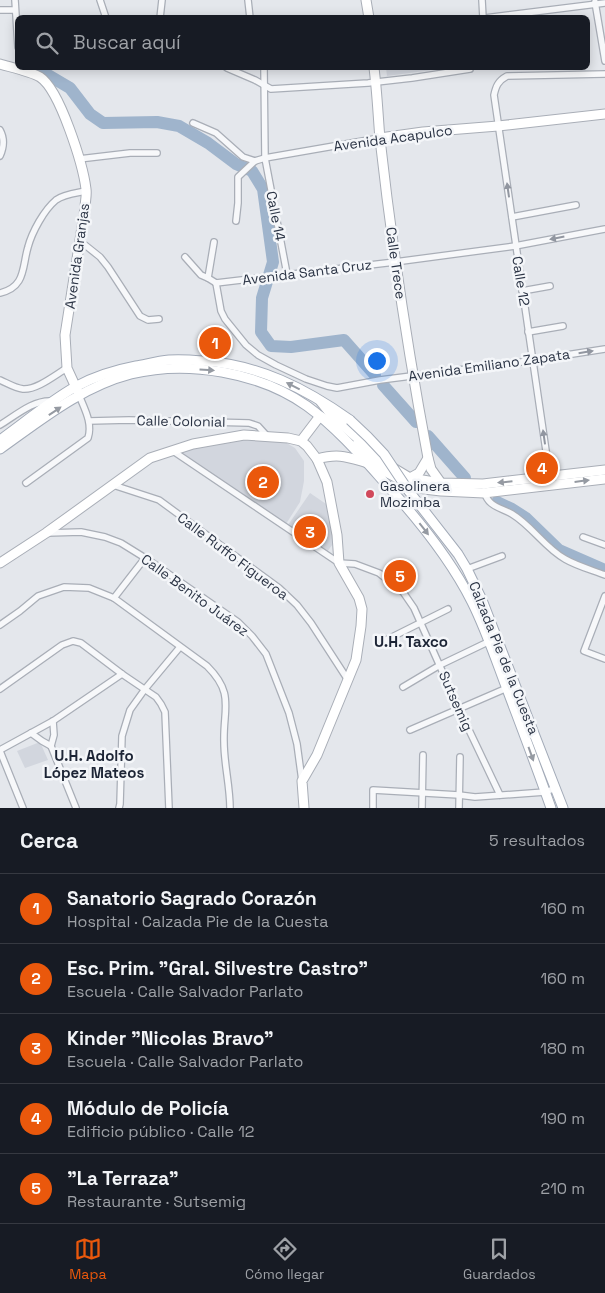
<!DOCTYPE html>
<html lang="es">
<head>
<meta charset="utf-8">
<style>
	body { margin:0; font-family:"Space Grotesk",sans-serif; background:#20242c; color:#f1f3f6 }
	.you { position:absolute; left:376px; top:360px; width:18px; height:18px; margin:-12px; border:4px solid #fff; border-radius:50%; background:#1a73e8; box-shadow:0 0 0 8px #1a73e833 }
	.badge { display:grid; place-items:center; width:32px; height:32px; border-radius:50%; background:#ea580c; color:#fff; font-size:16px; font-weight:700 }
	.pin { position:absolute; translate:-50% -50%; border:2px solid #fff; box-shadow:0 1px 5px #0006 }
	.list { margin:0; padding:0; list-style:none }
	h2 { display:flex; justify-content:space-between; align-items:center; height:65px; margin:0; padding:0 20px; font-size:21px }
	h2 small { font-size:16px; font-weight:400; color:#9ea1a6 }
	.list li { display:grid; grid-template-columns:32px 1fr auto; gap:15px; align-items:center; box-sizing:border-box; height:70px; padding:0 20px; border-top:1px solid #363941 }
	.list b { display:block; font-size:19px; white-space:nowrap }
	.list p { margin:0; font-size:16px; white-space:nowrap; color:#9ea1a6 }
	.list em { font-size:16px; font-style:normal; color:#9ea1a6 }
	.icon { flex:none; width:28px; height:28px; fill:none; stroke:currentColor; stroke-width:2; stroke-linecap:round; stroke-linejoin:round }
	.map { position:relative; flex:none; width:605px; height:808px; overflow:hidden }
	.search { position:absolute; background:#171b24; box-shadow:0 2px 12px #0003; left:15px; right:15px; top:15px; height:55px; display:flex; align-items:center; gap:12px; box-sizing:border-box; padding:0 18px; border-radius:8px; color:#9ea1a6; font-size:19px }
	.sheet { height:415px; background:#171b24 }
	nav { display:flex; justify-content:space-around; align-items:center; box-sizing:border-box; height:70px; border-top:1px solid #363941; background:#171b24; font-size:14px; color:#9ea1a6 }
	nav a { display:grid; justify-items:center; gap:2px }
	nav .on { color:#ea580c }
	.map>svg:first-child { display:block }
</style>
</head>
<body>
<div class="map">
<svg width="605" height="808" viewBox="0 0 605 808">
	<rect width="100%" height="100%" fill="#e4e7ec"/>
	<g fill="#d2d6de">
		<polygon points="386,68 447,68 387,76"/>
		<polygon points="240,440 285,442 295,448 304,461 304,481 300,502 286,524 179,451"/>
		<polygon points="310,493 329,506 332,534 335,541 327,552 288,525"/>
		<polygon points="40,742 48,760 25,768 17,751"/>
	</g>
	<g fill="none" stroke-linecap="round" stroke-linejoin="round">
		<g stroke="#9fb4cc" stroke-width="12">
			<polyline points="36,68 70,88 90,114 103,123 157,122 179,126 208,143 236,164 252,171 263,189 273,262 262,298 261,332 271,346 291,347 344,340 375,375"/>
			<polyline points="383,385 416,422"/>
			<polyline points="428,436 465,478"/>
			<polyline points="497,502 512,509 526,518 559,550 605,570"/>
		</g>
		<g stroke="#a9aeb7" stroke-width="8">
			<g id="street">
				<polyline points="15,0 18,47"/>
				<polyline points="100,0 106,18"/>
				<polyline points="248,0 250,18"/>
				<polyline points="482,0 483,18"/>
				<polyline points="595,2 605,61"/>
				<polyline points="0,10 15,10"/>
				<polyline points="160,18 162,0"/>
				<polyline points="485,18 605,3"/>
				<polyline points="227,68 255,80 271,89 368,83 412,78 470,69"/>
				<polyline points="264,68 265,158 287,274"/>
				<polyline points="193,123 216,133 243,157 255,161 265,158 380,138"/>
				<path d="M 0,130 C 5,139 4,147 0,156"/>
				<polyline points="79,159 130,153 157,153"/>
				<polyline points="512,217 576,205"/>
				<polyline points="236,221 238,203 238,177 255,161"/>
				<polyline points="80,241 100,257 108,267 140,316 148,320 159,319"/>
				<polyline points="214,242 208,278 216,283"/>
				<polyline points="185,257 201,275 208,278"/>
				<polyline points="216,283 221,311 225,319 246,345 258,355 276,365 306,379 327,386 337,388 380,380 521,362 605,349"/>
				<polyline points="216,283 395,262 515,246 605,229"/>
				<polyline points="522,291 550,286"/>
				<path d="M 0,293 C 26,287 22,267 28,247 C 32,232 44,210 56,200 C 64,194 77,193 86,191"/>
				<polyline points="528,332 563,326"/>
				<path d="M 0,380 C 7,383 15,388 23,389 C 37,390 55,375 67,368"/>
				<polyline points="89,421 129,420 249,423 258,426 268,437"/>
				<path d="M 0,425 C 15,416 33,400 51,401"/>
				<polyline points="173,451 339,563 355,564 379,573 403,592 414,608 459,709 500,795"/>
				<path d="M 550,478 L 494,95 C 496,86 498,81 507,76 L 605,74"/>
				<path d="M 26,483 L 88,438 C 93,423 84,408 79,395"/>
				<polyline points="113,485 159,500 279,588 297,605 311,623 348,680"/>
				<path d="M 484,491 C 488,507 500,507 512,514 C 532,526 545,548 565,559 C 577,566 592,570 605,575"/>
				<polyline points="47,533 81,532 105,537 121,543 150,561 238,622 252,636 266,654 289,713 297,744 302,781"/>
				<polyline points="583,537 605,545"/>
				<polyline points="467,569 502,556"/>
				<polyline points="605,596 584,651 605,659"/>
				<polyline points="114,598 145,558"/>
				<path d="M 0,625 L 20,611 L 38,596 L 64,587 L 89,588 L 114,598 L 207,666 C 235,694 223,708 224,742 C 224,764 230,786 230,808"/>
				<polyline points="382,642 448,609"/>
				<polyline points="403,687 440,665 490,641"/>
				<polyline points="0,689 62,645 73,641 81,643 122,674 156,697 161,704 165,712 169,808"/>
				<polyline points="53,721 54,735 51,746 76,808"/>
				<polyline points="410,730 507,688"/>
				<polyline points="31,733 42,741 51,746"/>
				<polyline points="0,750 53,721 122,674"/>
				<polyline points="0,751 23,808"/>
				<polyline points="119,808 120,804 122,736 130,710 145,689 180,647"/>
				<polyline points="373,808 373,790 459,795 475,797 545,792 556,788"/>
				<polyline points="422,808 423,755"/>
				<polyline points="459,808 460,757"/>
			</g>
		</g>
		<g stroke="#a9aeb7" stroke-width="11">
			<g id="secondary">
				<polyline points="366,0 369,18"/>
				<path d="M 0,64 C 10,67 32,72 40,77 C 60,90 83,165 86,189 C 87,195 85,202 85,208 L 65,335 L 67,368 L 78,392"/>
				<path d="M 374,68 C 377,91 378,115 380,139 C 392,246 408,352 428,458 L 431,469 L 441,483"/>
				<polyline points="380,138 423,132 498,126 605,114"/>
				<polyline points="321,402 333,417 390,466 410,478 441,483 483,484 605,470"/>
				<polyline points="301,441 320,416 325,419"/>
				<polyline points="356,445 386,472 412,486 424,489 441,491 484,493 605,479"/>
				<path d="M 317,459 C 339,453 347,457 368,463"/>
				<polyline points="410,478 419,473 428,458"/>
				<polyline points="0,563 46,533 150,458 193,444 244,435 288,438 301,441 307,446 317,459 327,482 337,535 339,563 359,598 362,609 361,626 356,660 317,755 302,781 304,808"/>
			</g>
		</g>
		<g stroke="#a3abb8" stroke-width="11">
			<g id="primary">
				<path d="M 0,440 C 25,422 49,402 75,387 C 93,377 115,370 136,366 C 147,364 158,361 169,360 C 181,359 192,360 204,361 C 259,365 305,388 350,420"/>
				<path d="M 0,449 C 41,420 81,387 131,374 C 187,360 259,372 307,406 C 336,427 361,456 385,483 C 418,519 450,558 472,602 C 486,630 496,660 507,689 C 522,729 537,768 551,808"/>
				<polyline points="408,490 458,554 467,569 482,600 563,808"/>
			</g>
		</g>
		<use href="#street" stroke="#f7f8fa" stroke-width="5.5"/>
		<use href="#secondary" stroke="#fff" stroke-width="9"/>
		<use href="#primary" stroke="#fff" stroke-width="9"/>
		<g stroke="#a3abb8" stroke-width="11" stroke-linecap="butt">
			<polyline id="primary-bridge" points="350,420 368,437 384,454 408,490"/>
		</g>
		<use href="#primary-bridge" stroke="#fff" stroke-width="9"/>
	</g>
	<defs><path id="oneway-solid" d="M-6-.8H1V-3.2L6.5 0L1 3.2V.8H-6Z" transform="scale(1.25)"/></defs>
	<g fill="#9196a0">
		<use href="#oneway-solid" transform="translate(508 190) rotate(-98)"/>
		<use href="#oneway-solid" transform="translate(557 238) rotate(169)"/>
		<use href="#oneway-solid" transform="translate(586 352) rotate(-9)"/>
		<use href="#oneway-solid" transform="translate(544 437) rotate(-98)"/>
	</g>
	<g fill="#959aa2">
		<use href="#oneway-solid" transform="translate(207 370) rotate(4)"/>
		<use href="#oneway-solid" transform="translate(293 386) rotate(-153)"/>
		<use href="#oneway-solid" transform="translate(55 411) rotate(-34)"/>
		<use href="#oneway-solid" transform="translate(582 481) rotate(-7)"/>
		<use href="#oneway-solid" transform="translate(505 482) rotate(174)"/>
		<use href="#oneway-solid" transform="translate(424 529) rotate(52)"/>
		<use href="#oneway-solid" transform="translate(531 754) rotate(70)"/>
	</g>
	<circle fill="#d1495b" stroke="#f4f6f9" stroke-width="2" cx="370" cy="494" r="5"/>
	<g text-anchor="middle" stroke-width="5" stroke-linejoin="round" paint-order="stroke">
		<g font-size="14" fill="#2b3445" stroke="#f4f6f9">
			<text transform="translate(393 138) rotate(-8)" y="5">Avenida Acapulco</text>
			<text transform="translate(276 216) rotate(79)" y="5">Calle 14</text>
			<text transform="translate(77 256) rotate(-82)" y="5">Avenida Granjas</text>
			<text transform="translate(396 263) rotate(82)" y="5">Calle Trece</text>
			<text transform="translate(307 272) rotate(-7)" y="5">Avenida Santa Cruz</text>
			<text transform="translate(521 281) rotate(81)" y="5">Calle 12</text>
			<text transform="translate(489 365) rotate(-8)" y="5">Avenida Emiliano Zapata</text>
			<text transform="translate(181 421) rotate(1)" y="5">Calle Colonial</text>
			<text transform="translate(233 556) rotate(37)" y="5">Calle Ruffo Figueroa</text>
			<text transform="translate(195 595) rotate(36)" y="5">Calle Benito Juárez</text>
			<text transform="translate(504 658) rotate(68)" y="5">Calzada Pie de la Cuesta</text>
			<text transform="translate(456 701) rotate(66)" y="5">Sutsemig</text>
		</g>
		<g font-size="14" fill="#2b3445" stroke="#f4f6f9" text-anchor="start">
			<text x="380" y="491">Gasolinera<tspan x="380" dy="16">Mozimba</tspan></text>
		</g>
		<g font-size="15" font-weight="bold" fill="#1d2536" stroke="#f4f6f9">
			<text x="411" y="647">U.H. Taxco</text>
			<text x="94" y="761">U.H. Adolfo<tspan x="94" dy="17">López Mateos</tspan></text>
		</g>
	</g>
</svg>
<div class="you"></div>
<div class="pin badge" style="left:215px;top:343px">1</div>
<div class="pin badge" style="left:263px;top:482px">2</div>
<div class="pin badge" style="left:310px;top:532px">3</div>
<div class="pin badge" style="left:542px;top:468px">4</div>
<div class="pin badge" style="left:400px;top:576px">5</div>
<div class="search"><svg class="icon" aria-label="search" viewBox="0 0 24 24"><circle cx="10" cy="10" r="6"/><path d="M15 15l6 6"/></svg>Buscar aquí</div>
</div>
<section class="sheet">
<h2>Cerca<small>5 resultados</small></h2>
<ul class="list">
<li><span class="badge">1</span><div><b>Sanatorio Sagrado Corazón</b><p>Hospital · Calzada Pie de la Cuesta</p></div><em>160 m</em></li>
<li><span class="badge">2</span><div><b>Esc. Prim. &quot;Gral. Silvestre Castro&quot;</b><p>Escuela · Calle Salvador Parlato</p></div><em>160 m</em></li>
<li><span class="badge">3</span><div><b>Kinder &quot;Nicolas Bravo&quot;</b><p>Escuela · Calle Salvador Parlato</p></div><em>180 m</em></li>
<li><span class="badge">4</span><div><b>Módulo de Policía</b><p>Edificio público · Calle 12</p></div><em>190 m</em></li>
<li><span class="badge">5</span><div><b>&quot;La Terraza&quot;</b><p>Restaurante · Sutsemig</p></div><em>210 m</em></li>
</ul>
</section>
<nav>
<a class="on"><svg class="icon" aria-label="map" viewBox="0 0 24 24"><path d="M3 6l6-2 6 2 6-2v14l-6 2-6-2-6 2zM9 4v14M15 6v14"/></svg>Mapa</a>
<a><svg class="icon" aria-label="directions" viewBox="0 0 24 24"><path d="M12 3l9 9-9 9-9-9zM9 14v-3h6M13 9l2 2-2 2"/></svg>Cómo llegar</a>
<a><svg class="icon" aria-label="saved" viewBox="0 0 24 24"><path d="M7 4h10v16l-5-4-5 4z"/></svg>Guardados</a>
</nav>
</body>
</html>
